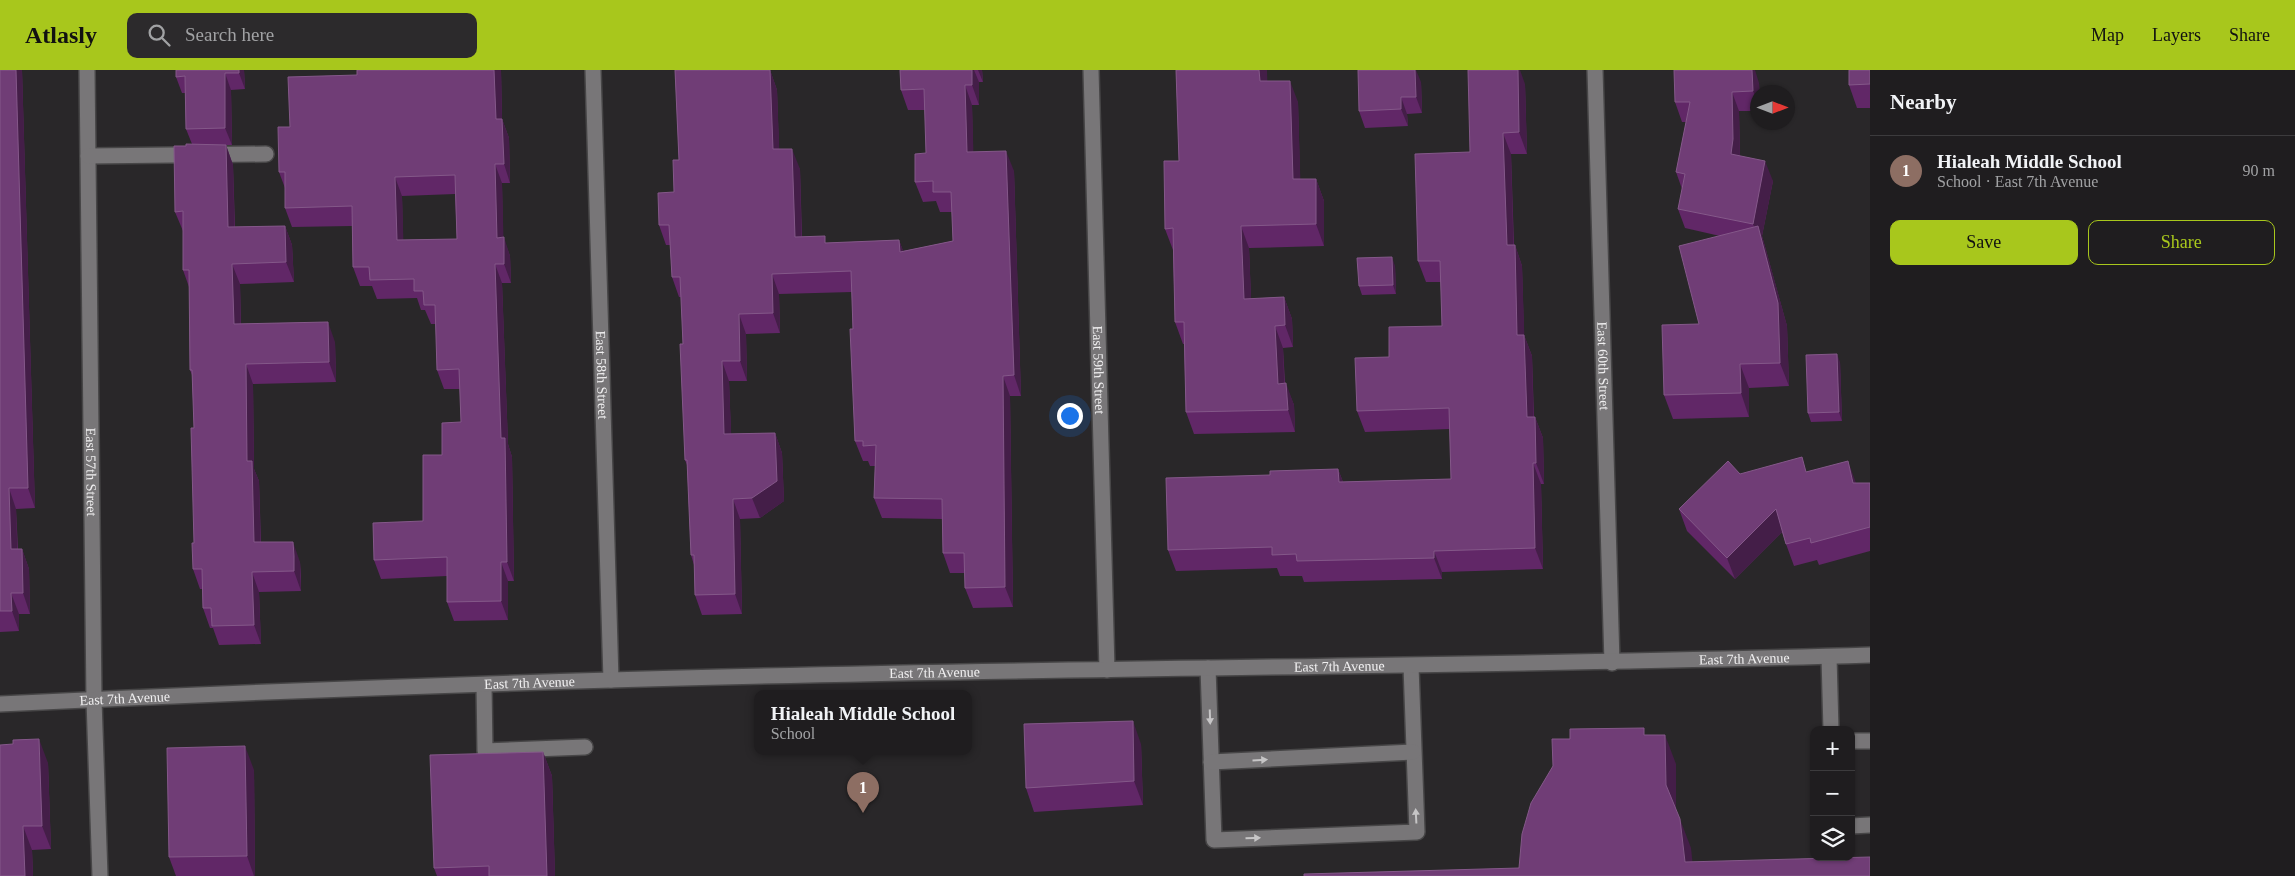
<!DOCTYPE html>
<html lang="en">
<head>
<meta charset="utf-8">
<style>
	body { margin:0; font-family:Georgia,serif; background:#2c2a2c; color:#f1f3f6 }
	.controls { position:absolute; right:15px; bottom:15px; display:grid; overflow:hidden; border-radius:10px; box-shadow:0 1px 4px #0004 }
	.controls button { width:45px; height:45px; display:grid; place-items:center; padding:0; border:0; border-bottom:1px solid #3c3b3d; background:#1f1d1f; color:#f1f3f6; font:25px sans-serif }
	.compass { position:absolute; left:1750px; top:15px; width:45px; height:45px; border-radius:50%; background:#1f1d1f; box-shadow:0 1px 4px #0004; rotate:90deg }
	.you { position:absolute; left:1069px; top:345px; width:18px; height:18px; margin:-12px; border:4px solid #fff; border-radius:50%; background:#1a73e8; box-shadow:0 0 0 8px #1a73e833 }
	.badge { display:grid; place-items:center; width:32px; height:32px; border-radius:50%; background:#a8c71c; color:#fff; font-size:16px; font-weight:700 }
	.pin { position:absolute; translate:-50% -41px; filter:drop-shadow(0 1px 2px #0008) }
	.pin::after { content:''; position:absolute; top:26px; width:18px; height:15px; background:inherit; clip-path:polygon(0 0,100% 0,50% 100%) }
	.popup { position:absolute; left:754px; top:620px; width:218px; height:65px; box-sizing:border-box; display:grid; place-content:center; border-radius:10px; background:#1f1d1f; filter:drop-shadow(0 1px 4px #0005); font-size:16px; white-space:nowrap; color:#a1a2a4 }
	.popup b { font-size:19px; color:#f1f3f6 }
	.popup::after { content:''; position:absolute; left:50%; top:100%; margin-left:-10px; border:10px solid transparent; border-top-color:#1f1d1f }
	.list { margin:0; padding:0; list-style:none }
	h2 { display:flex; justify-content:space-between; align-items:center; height:65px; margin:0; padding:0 20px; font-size:21px }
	h2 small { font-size:16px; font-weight:400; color:#a1a2a4 }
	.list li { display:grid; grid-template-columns:32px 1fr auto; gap:15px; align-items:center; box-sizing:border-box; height:70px; padding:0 20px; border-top:1px solid #3c3b3d }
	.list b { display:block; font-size:19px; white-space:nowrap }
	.list p { margin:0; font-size:16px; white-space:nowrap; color:#a1a2a4 }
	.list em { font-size:16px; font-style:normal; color:#a1a2a4 }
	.actions { display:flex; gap:10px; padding:15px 20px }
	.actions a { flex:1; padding:11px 0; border:1px solid #a8c71c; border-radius:10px; text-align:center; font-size:18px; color:#a8c71c }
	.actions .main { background:#a8c71c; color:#111 }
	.icon { flex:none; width:28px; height:28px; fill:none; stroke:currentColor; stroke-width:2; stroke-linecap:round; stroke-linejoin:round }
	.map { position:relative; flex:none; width:1870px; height:806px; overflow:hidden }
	header { display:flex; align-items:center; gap:30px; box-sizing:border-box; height:70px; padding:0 25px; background:#a8c71c; color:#111 }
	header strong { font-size:24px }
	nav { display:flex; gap:28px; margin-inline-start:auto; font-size:18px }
	.search { width:350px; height:45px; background:#2c2a2c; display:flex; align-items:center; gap:12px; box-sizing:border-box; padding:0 18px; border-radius:10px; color:#a1a2a4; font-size:19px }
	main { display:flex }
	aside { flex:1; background:#1f1d1f }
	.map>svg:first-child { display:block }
</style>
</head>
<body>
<header>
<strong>Atlasly</strong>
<div class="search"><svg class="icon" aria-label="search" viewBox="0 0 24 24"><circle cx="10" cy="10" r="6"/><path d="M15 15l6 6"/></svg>Search here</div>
<nav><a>Map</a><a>Layers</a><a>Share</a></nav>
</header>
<main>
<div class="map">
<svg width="1870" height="806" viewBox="0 0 1870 806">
	<rect width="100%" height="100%" fill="#292729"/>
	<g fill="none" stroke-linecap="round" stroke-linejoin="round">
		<g stroke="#474647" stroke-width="18">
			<g id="minor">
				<path id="s1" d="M 87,0 L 94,630 L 100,806"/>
				<path id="s2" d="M 593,0 L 611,610"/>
				<path id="s3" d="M 1091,0 L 1107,600"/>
				<path id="s4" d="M 1595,0 L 1612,593"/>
				<polyline points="88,86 266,84"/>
				<polyline points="1829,587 1831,660"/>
				<polyline points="1208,598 1214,770 1417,762 1411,596"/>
				<polyline points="484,615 485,681 585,677"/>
				<path id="s5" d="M 0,634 C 203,624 407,616 611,610 C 1030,597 1450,598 1870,585"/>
				<polyline points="1851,671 1870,671"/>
				<polyline points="1211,692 1413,682"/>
				<polyline points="1851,756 1870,755"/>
			</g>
		</g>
		<use href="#minor" stroke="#787678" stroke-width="15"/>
	</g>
	<g fill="#612767" fill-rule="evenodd">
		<polygon points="0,0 22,0 35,438 16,439 18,479 22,479 29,499 30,544 19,544 19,561 0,562"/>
		<polygon points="176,0 244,0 245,19 231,20 232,75 226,75 233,95 235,157 285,156 292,175 294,212 240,214 241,254 335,272 336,312 253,314 254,399 259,411 261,472 300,492 301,506 301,521 259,522 261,574 219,575 213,558 210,558 203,538 202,519 200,519 193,499 194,473 194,358 192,305 190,300 189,217 183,200 183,161 175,142 186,76 192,74 186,59 185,23 182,23 176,7"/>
		<path d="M 501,0 L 502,49 L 509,68 L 510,113 L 502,113 L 503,167 L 510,186 L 511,213 L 502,213 L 508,374 L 512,387 L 514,511 L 508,511 L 508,550 L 454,551 L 447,532 L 447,506 L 381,509 L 374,490 L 423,451 L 442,385 L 461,352 L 460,319 L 444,319 L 437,300 L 436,254 L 431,254 L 425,240 L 421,240 L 417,228 L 377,229 L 372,216 L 360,216 L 353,197 L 352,156 L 292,157 L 285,138 L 285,118 L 279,102 L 290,57 L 357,5 ZM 455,124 L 457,169 L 403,170 L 402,126 Z"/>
		<polygon points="675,0 770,0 777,20 779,79 800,99 802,167 827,173 899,170 903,181 953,171 952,142 940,142 936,131 923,132 915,112 926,83 925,40 908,40 901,20 900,0 982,0 983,12 979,12 979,35 972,35 973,82 1014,101 1021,326 1010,326 1013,537 973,538 965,518 965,503 950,503 943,483 942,449 882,448 874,428 875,396 870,396 868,391 863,391 855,371 852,222 779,224 780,263 746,264 747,311 729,311 731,364 775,363 782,383 784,431 760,448 740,449 742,544 702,545 695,525 694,495 691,485 687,395 685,390 683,274 681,227 679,227 672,207 670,175 666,175 659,155 674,122 679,90"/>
		<polygon points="1176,0 1267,0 1267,11 1298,32 1300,109 1316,109 1324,131 1324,176 1249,178 1251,229 1284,227 1292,249 1293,277 1283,278 1285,313 1294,335 1295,362 1194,364 1186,342 1184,274 1183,274 1175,252 1173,180 1165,159 1179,91"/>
		<polygon points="1870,0 1870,38 1857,38 1849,15"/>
		<polygon points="1421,12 1422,43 1407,44 1408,56 1365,58 1359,41"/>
		<polygon points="1759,13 1758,22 1758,41 1739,41 1740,86 1773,111 1762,166 1766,180 1787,256 1789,316 1749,318 1749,347 1673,349 1664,325 1699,254 1720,166 1685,158 1678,139 1682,119 1676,102 1686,52 1682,52 1675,32"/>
		<polygon points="1525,14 1527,84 1511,84 1514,175 1515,175 1522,196 1524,265 1532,286 1534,347 1535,347 1543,368 1544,414 1541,414 1543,499 1442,502 1442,509 1304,512 1302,506 1280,506 1277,498 1176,501 1168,480 1270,405 1338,399 1343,412 1451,409 1450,359 1365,362 1357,341 1389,287 1442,256 1441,212 1426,212 1418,191 1470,82"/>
		<polygon points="1395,196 1396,224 1362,225 1359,216"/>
		<polygon points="1840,292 1842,351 1811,352 1808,343"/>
		<polygon points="1808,402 1856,413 1870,413 1870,481 1819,495 1817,490 1794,496 1786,474 1782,462 1735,509 1687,461 1679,439 1740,404"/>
		<polygon points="13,674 48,693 51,779 32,780 33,806 0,806"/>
		<polygon points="1141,674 1143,735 1034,742 1026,718"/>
		<polygon points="543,682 552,706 555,806 437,806 434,798"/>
		<polygon points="254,700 255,806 176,806 169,787"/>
	</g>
	<g fill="#441e48">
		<polygon points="16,0 22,0 35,438 28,418"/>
		<polygon points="239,0 244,0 245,19 239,3"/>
		<polygon points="494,0 501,0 502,49 509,68 510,113 504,94 496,49"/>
		<polygon points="770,0 777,20 780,99 773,79"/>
		<polygon points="972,0 974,0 979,12 979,35 972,15"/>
		<polygon points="978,0 982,0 983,12"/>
		<polygon points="1259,0 1267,0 1268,33 1260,11"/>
		<polygon points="1415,0 1416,0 1421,12 1422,43 1416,27"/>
		<polygon points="1513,0 1520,0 1525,14 1527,84 1519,62"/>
		<polygon points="1752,0 1755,0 1759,13 1760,22 1758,22 1758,33 1753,21"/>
		<polygon points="225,3 231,20 232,75 225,58"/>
		<polygon points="1290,11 1298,32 1301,131 1293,109"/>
		<polygon points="965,15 972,35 974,102 967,82"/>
		<polygon points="1732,22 1739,41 1740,89 1731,84"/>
		<polygon points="1401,27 1407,44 1408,56 1401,39"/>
		<polygon points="1503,63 1511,84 1514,196 1507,175"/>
		<polygon points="226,75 233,95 235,177 228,157"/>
		<polygon points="792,79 800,99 802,187 795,167"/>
		<polygon points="1006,81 1014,101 1021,326 1014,305"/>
		<polygon points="1765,91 1773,111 1762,166 1766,180 1787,256 1789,316 1780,293 1760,174 1753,154"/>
		<polygon points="495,94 502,113 504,187 497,168"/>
		<polygon points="395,107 402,126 404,189 397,170"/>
		<polygon points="1316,109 1324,131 1324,176 1316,154"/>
		<polygon points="285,156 292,175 294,212 286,192"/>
		<polygon points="1241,156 1249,178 1252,251 1244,229"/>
		<polygon points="504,167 510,186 511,213 504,194"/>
		<polygon points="899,170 907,191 900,182"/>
		<polygon points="1515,175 1522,196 1525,286 1517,265"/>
		<polygon points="1392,187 1395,196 1396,224 1393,215"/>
		<polygon points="232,194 240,214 241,274 234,254"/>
		<polygon points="495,194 502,213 508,374 512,387 514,511 507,492 501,368"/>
		<polygon points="772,204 779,224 780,263 773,243"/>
		<polygon points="1284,227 1292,249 1293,277 1285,255"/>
		<polygon points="739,244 746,264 747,311 740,291"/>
		<polygon points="328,252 335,272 336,312 329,292"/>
		<polygon points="1275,256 1283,278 1285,336 1278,314"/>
		<polygon points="1524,265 1532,286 1534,368 1527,347"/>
		<polygon points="1837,284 1840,292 1842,351 1839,342"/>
		<polygon points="722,291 729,311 732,384 724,364"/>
		<polygon points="246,294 253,314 254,399 259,411 261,492 254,472 247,391"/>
		<polygon points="1740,294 1749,318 1749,347 1741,323"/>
		<polygon points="1003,306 1010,326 1013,537 1005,517"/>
		<polygon points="1286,313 1294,335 1295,362 1288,340"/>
		<polygon points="1535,347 1543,368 1544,414 1536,393"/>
		<polygon points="775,363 782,383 784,431 760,448 752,428"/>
		<polygon points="1848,391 1856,413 1861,435 1853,413"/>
		<polygon points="1533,393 1541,414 1543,499 1535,478"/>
		<polygon points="1338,399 1346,420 1339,412"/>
		<polygon points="9,418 16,439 18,499 11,479"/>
		<polygon points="733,429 740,449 742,544 735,524"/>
		<polygon points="1776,439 1784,460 1735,509 1727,488"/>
		<polygon points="293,472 300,492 301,521 294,501"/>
		<polygon points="22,479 29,499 30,544 23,523"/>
		<polygon points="1434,481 1442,502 1442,509 1434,488"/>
		<polygon points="501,492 508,511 508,550 501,531"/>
		<polygon points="252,502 259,522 261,574 254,555"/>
		<polygon points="11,523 19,544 19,561 12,541"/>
		<polygon points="1133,651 1141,674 1143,735 1134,711"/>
		<polygon points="1665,665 1676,694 1676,745 1666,715"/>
		<polygon points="39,669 48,693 51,779 42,756"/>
		<polygon points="245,676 254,700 255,806 254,806 247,786"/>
		<polygon points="543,682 552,706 555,806 547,806"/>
		<polygon points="1680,749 1691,778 1694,806 1685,792"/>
		<polygon points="23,756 32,780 33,806 25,806"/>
	</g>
	<g fill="#703d76" stroke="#845889" fill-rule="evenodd">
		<polygon points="0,0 16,0 28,418 9,418 11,479 22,479 23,523 11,523 12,541 0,541"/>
		<polygon points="176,0 239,0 239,3 225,3 225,58 186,59 185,6 176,7"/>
		<path d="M 357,0 L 494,0 L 496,49 L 502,49 L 504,94 L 495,94 L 497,168 L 504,167 L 504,194 L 495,194 L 501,368 L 505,368 L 507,492 L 501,492 L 501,531 L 447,532 L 447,487 L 374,490 L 373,453 L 423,451 L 423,385 L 442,385 L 442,353 L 461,352 L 459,299 L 437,300 L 435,235 L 424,235 L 423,221 L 414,221 L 414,209 L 370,210 L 369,197 L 353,197 L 352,136 L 285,138 L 285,102 L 279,102 L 278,57 L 290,57 L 288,7 L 357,5 ZM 455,105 L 457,169 L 397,170 L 395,107 Z"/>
		<polygon points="675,0 770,0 773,79 792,79 795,167 825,166 825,173 899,170 900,182 953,171 951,122 933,122 933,111 915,112 915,84 926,83 924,19 901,20 900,0 972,0 972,15 965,15 967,82 1006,81 1014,305 1003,306 1005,517 965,518 964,483 943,483 942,429 874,428 876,375 863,376 863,371 855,371 850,259 853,259 851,201 772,204 773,243 739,244 740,291 722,291 724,364 775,363 777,411 752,428 733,429 735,524 695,525 694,485 691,485 687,390 685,390 680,274 683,274 680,207 672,207 669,155 659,155 658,123 674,122 673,90 679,90"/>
		<polygon points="1176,0 1259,0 1260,11 1290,11 1293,109 1316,109 1316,154 1241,156 1244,229 1284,227 1285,255 1275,256 1278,314 1286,313 1288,340 1186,342 1184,252 1175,252 1173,158 1165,159 1164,91 1179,91"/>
		<polygon points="1358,0 1415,0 1416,27 1401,27 1401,39 1359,41"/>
		<polygon points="1468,0 1518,0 1519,62 1503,63 1507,175 1515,175 1517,265 1524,265 1527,347 1535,347 1536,393 1533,393 1535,478 1434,481 1434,488 1297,491 1296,484 1272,485 1272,477 1168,480 1166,408 1270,405 1270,401 1338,399 1339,412 1451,409 1449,338 1357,341 1355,288 1389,287 1389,257 1442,256 1440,191 1418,191 1415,84 1470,82"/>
		<polygon points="1674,0 1752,0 1753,21 1732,22 1733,69 1731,84 1765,91 1753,154 1678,139 1685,104 1676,102 1690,32 1675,32"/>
		<polygon points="1849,0 1870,0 1870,14 1849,15"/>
		<polygon points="186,74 226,75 228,157 285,156 286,192 232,194 234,254 328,252 329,292 246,294 247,391 252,391 254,472 293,472 294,486 294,501 252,502 254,555 212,556 211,538 203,538 202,499 193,499 192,473 194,473 191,358 194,358 192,300 190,300 189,200 183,200 183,141 175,142 174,76 186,76"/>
		<polygon points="1758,156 1778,233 1780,293 1740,294 1741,323 1664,325 1662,255 1699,254 1679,176"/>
		<polygon points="1392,187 1393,215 1359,216 1357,188"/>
		<polygon points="1837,284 1839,342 1808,343 1806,285"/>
		<polygon points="1802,387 1806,402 1848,391 1853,413 1870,413 1870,457 1811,473 1810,468 1786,474 1776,439 1727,488 1679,439 1728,391 1740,404"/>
		<polygon points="1133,651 1134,711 1026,718 1024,654"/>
		<polygon points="1644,658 1644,665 1665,665 1666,715 1680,749 1685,792 1870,787 1870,806 1304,806 1304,804 1519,798 1522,764 1531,733 1553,696 1552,669 1570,669 1570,659"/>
		<polygon points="39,669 42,756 23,756 25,806 0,806 0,675 13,674 13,670"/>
		<polygon points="245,676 247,786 169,787 167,678"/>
		<polygon points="543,682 547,806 489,806 489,796 434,798 430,685"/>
	</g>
	<defs><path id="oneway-solid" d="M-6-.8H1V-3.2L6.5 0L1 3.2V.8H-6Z" transform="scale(1.25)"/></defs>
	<g fill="#c6c5c6">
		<use href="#oneway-solid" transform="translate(1210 647) rotate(88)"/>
		<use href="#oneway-solid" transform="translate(1260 690) rotate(-3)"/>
		<use href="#oneway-solid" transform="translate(1416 746) rotate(-93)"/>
		<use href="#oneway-solid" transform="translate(1253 768) rotate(-2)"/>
	</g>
	<g text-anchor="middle" stroke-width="4" stroke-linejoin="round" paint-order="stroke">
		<g font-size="14" fill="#f0eff0" stroke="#292729">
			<text dy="5" stroke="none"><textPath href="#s4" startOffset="296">East 60th Street</textPath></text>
			<text dy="5" stroke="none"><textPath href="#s3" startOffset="300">East 59th Street</textPath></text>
			<text dy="5" stroke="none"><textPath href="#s2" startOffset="305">East 58th Street</textPath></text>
			<text dy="5" stroke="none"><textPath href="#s1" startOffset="402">East 57th Street</textPath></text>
			<text dy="5" stroke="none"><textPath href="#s5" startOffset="1745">East 7th Avenue</textPath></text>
			<text dy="5" stroke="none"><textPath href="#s5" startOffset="1340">East 7th Avenue</textPath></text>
			<text dy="5" stroke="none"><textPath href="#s5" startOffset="935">East 7th Avenue</textPath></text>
			<text dy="5" stroke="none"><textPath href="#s5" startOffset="530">East 7th Avenue</textPath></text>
			<text dy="5" stroke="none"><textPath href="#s5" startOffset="125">East 7th Avenue</textPath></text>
		</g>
	</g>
</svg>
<div class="controls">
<button>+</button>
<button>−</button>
<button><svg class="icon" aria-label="layers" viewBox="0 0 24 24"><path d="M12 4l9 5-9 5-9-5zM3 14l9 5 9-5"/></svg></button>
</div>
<svg class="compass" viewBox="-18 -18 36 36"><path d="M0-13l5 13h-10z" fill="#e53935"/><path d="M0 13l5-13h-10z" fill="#a1a2a4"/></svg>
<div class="you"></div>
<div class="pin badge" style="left:863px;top:743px;background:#8d6e63">1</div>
<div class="popup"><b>Hialeah Middle School</b>School</div>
</div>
<aside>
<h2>Nearby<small></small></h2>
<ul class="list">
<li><span class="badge" style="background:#8d6e63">1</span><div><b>Hialeah Middle School</b><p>School · East 7th Avenue</p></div><em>90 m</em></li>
</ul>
<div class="actions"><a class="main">Save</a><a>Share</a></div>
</aside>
</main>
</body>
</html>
